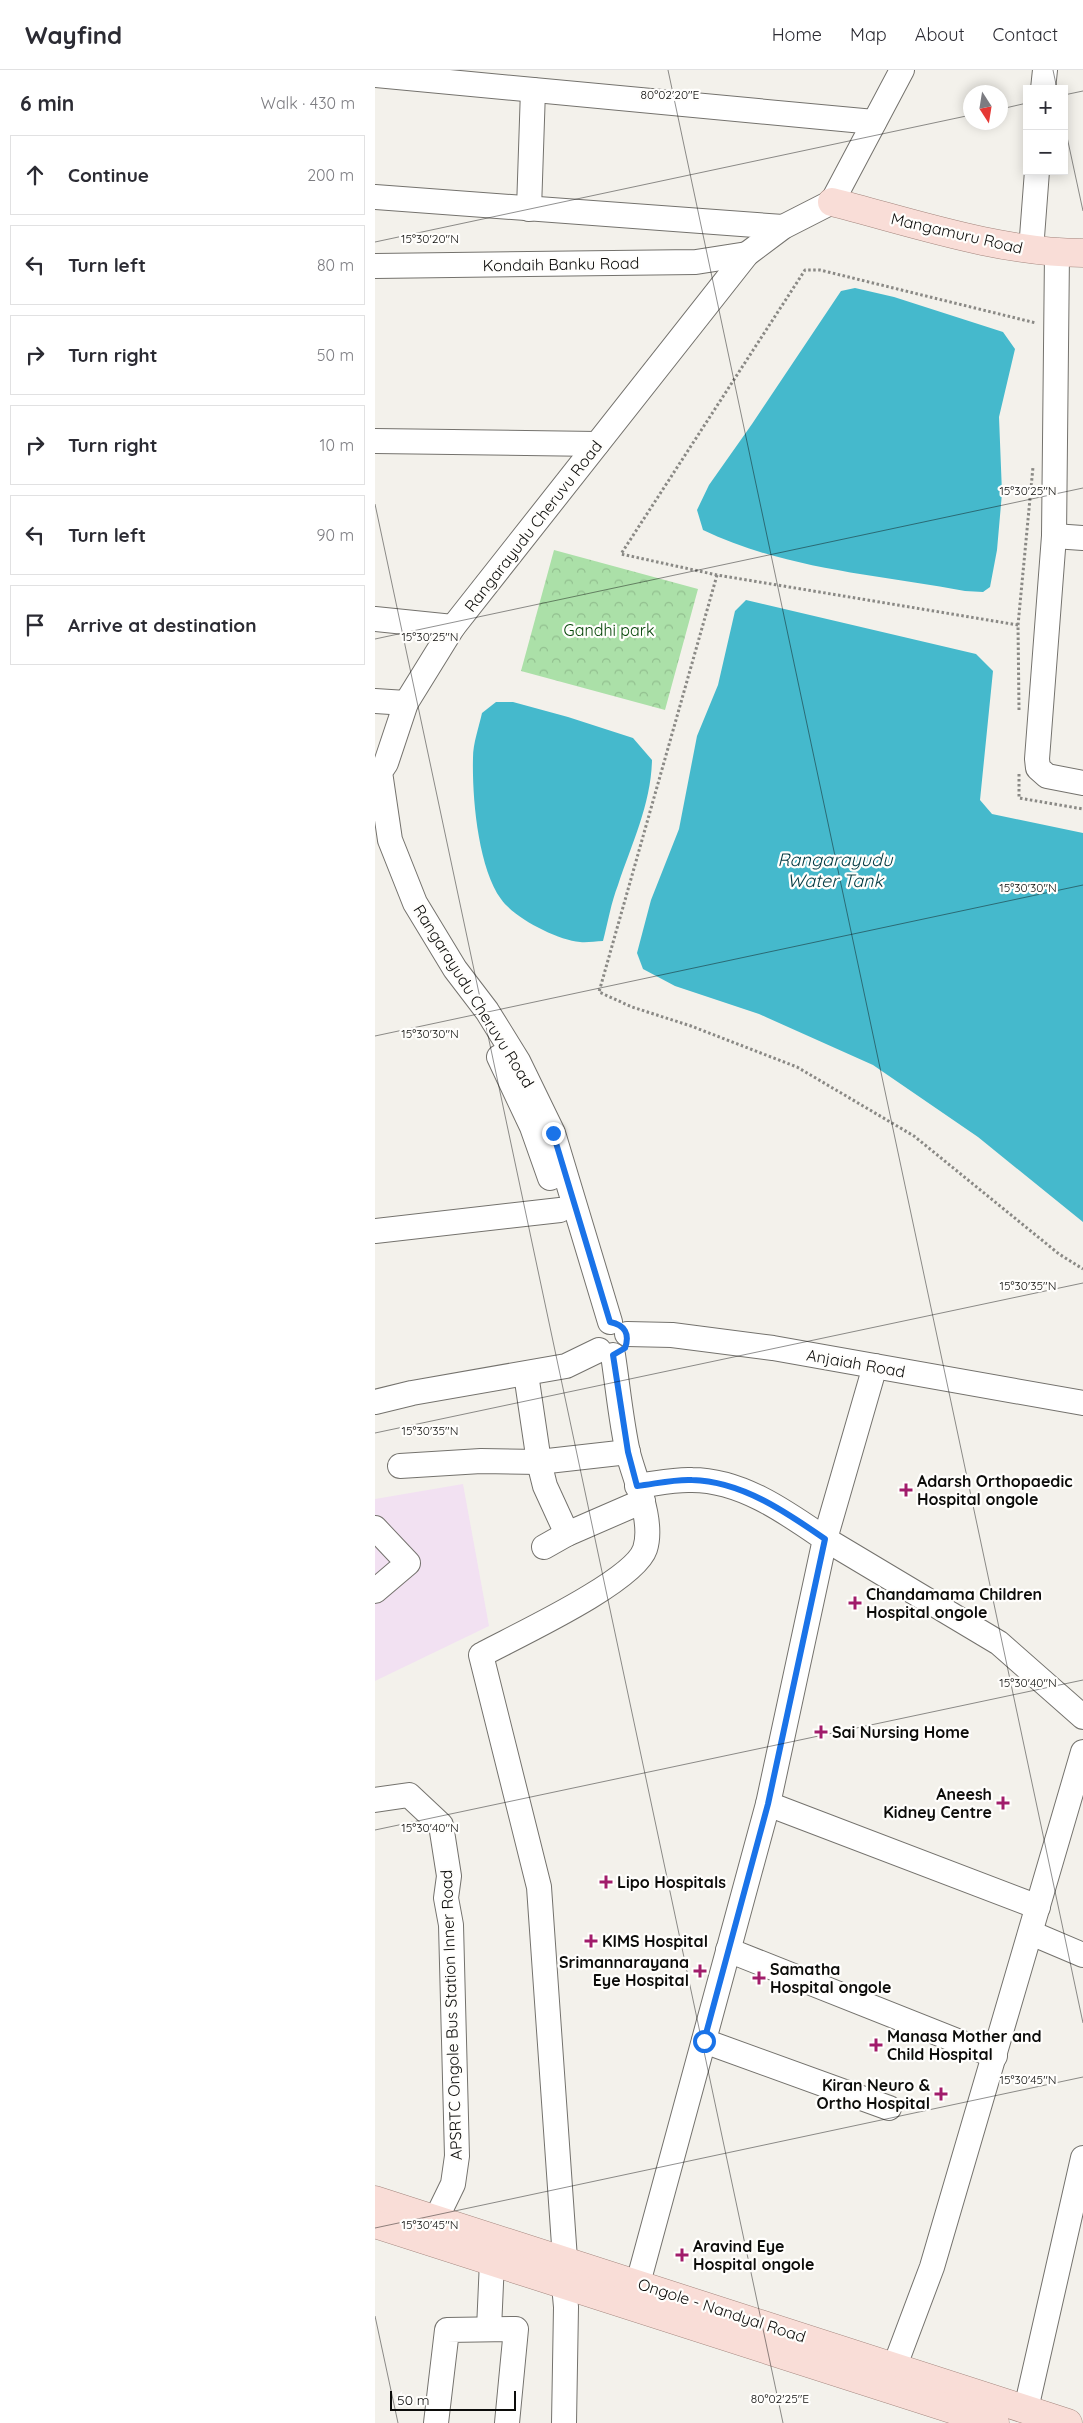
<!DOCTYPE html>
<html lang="en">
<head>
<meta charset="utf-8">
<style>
	body { margin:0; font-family:Quicksand,sans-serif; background:#f2f2f3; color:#2b2b33 }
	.controls { position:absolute; right:15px; top:15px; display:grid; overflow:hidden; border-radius:0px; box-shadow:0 2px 12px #0003 }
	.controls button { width:45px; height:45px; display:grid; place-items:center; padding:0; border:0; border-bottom:1px solid #e1e1e2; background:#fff; color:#2b2b33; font:25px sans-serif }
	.compass { position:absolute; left:588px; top:15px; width:45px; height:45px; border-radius:50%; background:#fff; box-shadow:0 2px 12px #0003; rotate:168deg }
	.scale { position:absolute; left:15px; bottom:12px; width:126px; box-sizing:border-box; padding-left:5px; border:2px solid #0c0c0a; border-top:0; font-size:14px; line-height:18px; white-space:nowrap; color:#0c0c0a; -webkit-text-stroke:4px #fffefc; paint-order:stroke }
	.stop { position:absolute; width:15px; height:15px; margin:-11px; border:4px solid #1a73e8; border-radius:50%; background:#fff }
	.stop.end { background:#1a73e8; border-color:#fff; box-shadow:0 1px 5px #0008 }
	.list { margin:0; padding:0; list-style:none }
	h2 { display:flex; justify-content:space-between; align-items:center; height:65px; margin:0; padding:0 20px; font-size:21px }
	h2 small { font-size:16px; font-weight:400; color:#7c7c81 }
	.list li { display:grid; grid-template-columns:32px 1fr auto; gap:15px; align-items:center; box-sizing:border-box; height:80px; margin:0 10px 10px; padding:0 10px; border:1px solid #e1e1e2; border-radius:0px }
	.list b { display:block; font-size:19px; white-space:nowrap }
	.list em { font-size:16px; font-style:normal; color:#7c7c81 }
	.icon { flex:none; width:28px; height:28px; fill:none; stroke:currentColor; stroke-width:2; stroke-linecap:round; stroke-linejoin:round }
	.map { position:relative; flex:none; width:708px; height:2353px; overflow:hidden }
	header { display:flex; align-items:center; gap:30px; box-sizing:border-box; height:70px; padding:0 25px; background:#fff; border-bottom:1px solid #e1e1e2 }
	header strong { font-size:24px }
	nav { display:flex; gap:28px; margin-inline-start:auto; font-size:18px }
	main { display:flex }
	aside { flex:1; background:#fff }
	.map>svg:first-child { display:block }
</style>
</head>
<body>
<header>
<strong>Wayfind</strong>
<nav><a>Home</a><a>Map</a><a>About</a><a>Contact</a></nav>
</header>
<main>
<aside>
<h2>6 min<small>Walk · 430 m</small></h2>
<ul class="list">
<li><svg class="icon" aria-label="ahead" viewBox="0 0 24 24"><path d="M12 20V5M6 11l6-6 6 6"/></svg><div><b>Continue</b></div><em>200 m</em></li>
<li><svg class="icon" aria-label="left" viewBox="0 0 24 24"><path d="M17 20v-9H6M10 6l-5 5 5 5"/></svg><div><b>Turn left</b></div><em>80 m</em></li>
<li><svg class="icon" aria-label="right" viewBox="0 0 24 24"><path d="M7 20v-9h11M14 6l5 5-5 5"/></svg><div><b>Turn right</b></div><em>50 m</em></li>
<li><svg class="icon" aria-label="right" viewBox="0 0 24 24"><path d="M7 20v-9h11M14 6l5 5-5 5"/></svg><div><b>Turn right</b></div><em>10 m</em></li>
<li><svg class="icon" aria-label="left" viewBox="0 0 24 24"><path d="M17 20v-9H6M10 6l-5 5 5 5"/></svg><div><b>Turn left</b></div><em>90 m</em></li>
<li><svg class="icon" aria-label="arrive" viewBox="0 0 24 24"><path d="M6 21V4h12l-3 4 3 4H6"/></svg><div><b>Arrive at destination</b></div></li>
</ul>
</aside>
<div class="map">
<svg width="708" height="2353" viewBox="0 0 708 2353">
	<defs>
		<pattern id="park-crowns" width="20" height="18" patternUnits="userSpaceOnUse" patternTransform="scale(1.25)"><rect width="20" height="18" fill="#abe0a8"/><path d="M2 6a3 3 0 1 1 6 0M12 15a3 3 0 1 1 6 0" fill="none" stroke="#92bf8f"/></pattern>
	</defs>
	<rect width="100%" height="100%" fill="#f3f1eb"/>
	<polygon fill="#f2e1f2" points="88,1414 114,1556 0,1611 0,1429"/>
	<polygon fill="url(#park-crowns)" points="179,480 323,519 290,640 146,601"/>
	<g fill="#45b9cc">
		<path d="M 480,218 L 519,227 L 628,262 L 640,279 L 624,347 L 627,423 L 622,480 L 615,517 L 608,522 L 590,521 C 503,505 409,499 328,460 L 322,440 L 334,415 L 377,354 L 466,221 Z"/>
		<polygon points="371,530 601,584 618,601 605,730 617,744 708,763 708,1152 603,1067 498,995 384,944 300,916 268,899 262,883 276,830 304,759 322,666 343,615 360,541"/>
		<path d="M 121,632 L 138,632 L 193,647 L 258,668 L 277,690 C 276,734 257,773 243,815 C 236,833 233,852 228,871 C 220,871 212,873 205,872 C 182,870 139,848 126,829 C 103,797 97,727 98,688 C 98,673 104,657 107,643 Z"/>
	</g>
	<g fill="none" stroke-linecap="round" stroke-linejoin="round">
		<g stroke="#74726d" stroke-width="26">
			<g id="minor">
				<polyline points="0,5 499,52"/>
				<polyline points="668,19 670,0"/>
				<polyline points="0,127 408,157"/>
				<polyline points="154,139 158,20"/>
				<polyline points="656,180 662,101"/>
				<polyline points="682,183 679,466 662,689 663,698 672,706 708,713"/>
				<polyline points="0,196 321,192 372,184"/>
				<polyline points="0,371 222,374"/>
				<polyline points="679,466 708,468"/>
				<polyline points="0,549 78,557"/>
				<polyline points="0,631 31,633"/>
				<polyline points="124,987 157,1057 175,1108"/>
				<polyline points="0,1161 185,1140"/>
				<polyline points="235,1252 178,1063 143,991 112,941 80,899 40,833 15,770 5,702 11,693 31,633 78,557 372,184 408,157 457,132 527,0"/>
				<polyline points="252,1264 297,1265 398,1278 708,1333"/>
				<polyline points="500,1296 450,1469 624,1573 708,1647"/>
				<polyline points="151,1304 164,1392 170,1416 192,1464"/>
				<polyline points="0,1332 37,1323 191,1296 224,1280"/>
				<polyline points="25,1396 106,1391 164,1392 253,1382"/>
				<path d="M 262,1416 C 280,1414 299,1409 317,1410 C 366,1410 411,1442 450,1469 L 393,1734 L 263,2213"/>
				<polyline points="0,1458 33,1493 0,1521"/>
				<polyline points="169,1477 192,1464 268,1431"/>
				<polyline points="0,1730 34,1725 66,1755 74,1806 71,1828 76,1855 82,2086 78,2114 61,2149"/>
				<polyline points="393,1734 663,1837"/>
				<polyline points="656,1863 708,1885"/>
				<polyline points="353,1880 620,1986"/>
				<polyline points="329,1971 514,2038"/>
				<path d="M 190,2189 L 164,1817 L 106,1585 C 139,1567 259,1512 270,1479 C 279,1451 260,1410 253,1383 C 246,1351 243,1318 238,1285"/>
				<polyline points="189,2215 191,2237 189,2353"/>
				<polyline points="114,2259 117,2191"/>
				<polyline points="513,2314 557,2197 708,1682"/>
				<polyline points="651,2339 708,2088"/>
				<polyline points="61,2353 72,2260 141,2259 132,2353"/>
			</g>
		</g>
		<g stroke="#a3867e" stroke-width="29">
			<g id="major">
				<path d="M 457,132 C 539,153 622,182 708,183"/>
				<polyline points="0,2130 693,2353"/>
				<polyline points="0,2154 620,2353"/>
			</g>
		</g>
		<g stroke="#8a8985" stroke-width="3" stroke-dasharray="2.5 2.5" stroke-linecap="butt">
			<polyline points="342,505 224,922 257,937 316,956 422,997 539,1066 684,1184 708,1199"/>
			<polyline points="643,555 342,505 246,484 430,200 445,200 661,253"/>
			<polyline points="644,640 643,555 658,397"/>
			<polyline points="644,704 644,728 708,739"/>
		</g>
		<use href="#minor" stroke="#fff" stroke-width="24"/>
		<use href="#major" stroke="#f9ddd7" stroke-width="28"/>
	</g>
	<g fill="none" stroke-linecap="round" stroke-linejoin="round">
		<path stroke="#1a73e8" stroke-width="6" d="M 178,1063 L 235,1252 C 250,1255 255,1264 250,1278 L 238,1285 L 253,1382 L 262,1416 C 280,1414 299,1409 317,1410 C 366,1411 411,1442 450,1469 L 393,1734 L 329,1971"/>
	</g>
	<path fill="none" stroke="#0c0c0a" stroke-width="1" stroke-opacity="0.45" d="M 293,0 L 708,1953M 678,0 L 682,19M 689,25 L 708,21M 626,39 L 652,33M 689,53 L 708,141M 0,172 L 596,45M 0,434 L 408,2353M 0,569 L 708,418M 0,966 L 708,815M 0,1363 L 708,1213M 0,1760 L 708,1610M 0,2158 L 708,2007M 0,2246 L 23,2353"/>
	<g fill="#a11c6b" stroke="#fffefc" stroke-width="2">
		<path d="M528.5 1412.5h5v5h5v5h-5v5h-5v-5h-5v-5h5z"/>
		<path d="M477.5 1525.5h5v5h5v5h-5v5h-5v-5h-5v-5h5z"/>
		<path d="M443.5 1654.5h5v5h5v5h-5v5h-5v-5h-5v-5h5z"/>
		<path d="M625.5 1725.5h5v5h5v5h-5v5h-5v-5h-5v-5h5z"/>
		<path d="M228.5 1804.5h5v5h5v5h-5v5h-5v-5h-5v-5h5z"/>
		<path d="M213.5 1863.5h5v5h5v5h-5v5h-5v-5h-5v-5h5z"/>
		<path d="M322.5 1893.5h5v5h5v5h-5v5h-5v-5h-5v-5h5z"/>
		<path d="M381.5 1900.5h5v5h5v5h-5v5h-5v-5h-5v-5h5z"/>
		<path d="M498.5 1967.5h5v5h5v5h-5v5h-5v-5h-5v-5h5z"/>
		<path d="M563.5 2016.5h5v5h5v5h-5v5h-5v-5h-5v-5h5z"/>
		<path d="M304.5 2177.5h5v5h5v5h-5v5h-5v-5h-5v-5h5z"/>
	</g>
	<g text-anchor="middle" stroke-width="4.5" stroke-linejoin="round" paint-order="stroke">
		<g font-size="16" fill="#0c0c0a" stroke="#fffefc">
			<text transform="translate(582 163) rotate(13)" y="6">Mangamuru Road</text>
			<text transform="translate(186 194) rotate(-1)" y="6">Kondaih Banku Road</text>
			<text transform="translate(158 456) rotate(-52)" y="6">Rangarayudu Cheruvu Road</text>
			<text transform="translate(99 926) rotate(58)" y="6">Rangarayudu Cheruvu Road</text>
			<text transform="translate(481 1293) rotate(10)" y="6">Anjaiah Road</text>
			<text transform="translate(76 1945) rotate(-92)" y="6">APSRTC Ongole Bus Station Inner Road</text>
			<text transform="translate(347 2240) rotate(18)" y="6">Ongole - Nandyal Road</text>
		</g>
		<g font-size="16" fill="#064609" stroke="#fffefc">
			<text x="234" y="566">Gandhi park</text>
		</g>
		<g font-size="16" font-weight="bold" fill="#0c0c0a" stroke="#fffefc" text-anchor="start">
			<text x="542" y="1417">Adarsh Orthopaedic<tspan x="542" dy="18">Hospital ongole</tspan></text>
			<text x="491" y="1530">Chandamama Children<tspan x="491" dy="18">Hospital ongole</tspan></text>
			<text x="457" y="1668">Sai Nursing Home</text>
			<text x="617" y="1730" text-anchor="end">Aneesh<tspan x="617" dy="18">Kidney Centre</tspan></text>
			<text x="242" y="1818">Lipo Hospitals</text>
			<text x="227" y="1877">KIMS Hospital</text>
			<text x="314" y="1898" text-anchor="end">Srimannarayana<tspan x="314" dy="18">Eye Hospital</tspan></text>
			<text x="395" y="1905">Samatha<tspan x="395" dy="18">Hospital ongole</tspan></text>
			<text x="512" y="1972">Manasa Mother and<tspan x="512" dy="18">Child Hospital</tspan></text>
			<text x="555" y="2021" text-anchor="end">Kiran Neuro &amp;<tspan x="555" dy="18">Ortho Hospital</tspan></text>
			<text x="318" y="2182">Aravind Eye<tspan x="318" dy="18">Hospital ongole</tspan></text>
		</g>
		<g font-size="18" font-style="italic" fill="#013941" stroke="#fffefc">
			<text x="460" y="796">Rangarayudu<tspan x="460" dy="21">Water Tank</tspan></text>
		</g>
	</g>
	<g font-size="12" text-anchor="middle" fill="#0c0c0a" stroke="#fffefc" stroke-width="4.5" stroke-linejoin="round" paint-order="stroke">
		<text x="295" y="29">80°02'20"E</text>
		<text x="55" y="173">15°30'20"N</text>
		<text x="653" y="425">15°30'25"N</text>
		<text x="55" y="571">15°30'25"N</text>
		<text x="653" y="822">15°30'30"N</text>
		<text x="55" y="968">15°30'30"N</text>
		<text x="653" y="1220">15°30'35"N</text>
		<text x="55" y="1365">15°30'35"N</text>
		<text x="653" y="1617">15°30'40"N</text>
		<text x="55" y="1762">15°30'40"N</text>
		<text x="653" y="2014">15°30'45"N</text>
		<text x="55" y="2159">15°30'45"N</text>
		<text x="405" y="2333">80°02'25"E</text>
	</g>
</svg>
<div class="controls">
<button>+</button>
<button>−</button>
</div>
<svg class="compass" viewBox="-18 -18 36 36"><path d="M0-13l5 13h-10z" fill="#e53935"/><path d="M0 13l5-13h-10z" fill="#7c7c81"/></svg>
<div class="scale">50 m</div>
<div class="stop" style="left:329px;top:1971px"></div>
<div class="stop end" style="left:178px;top:1063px"></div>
</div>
</main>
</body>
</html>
